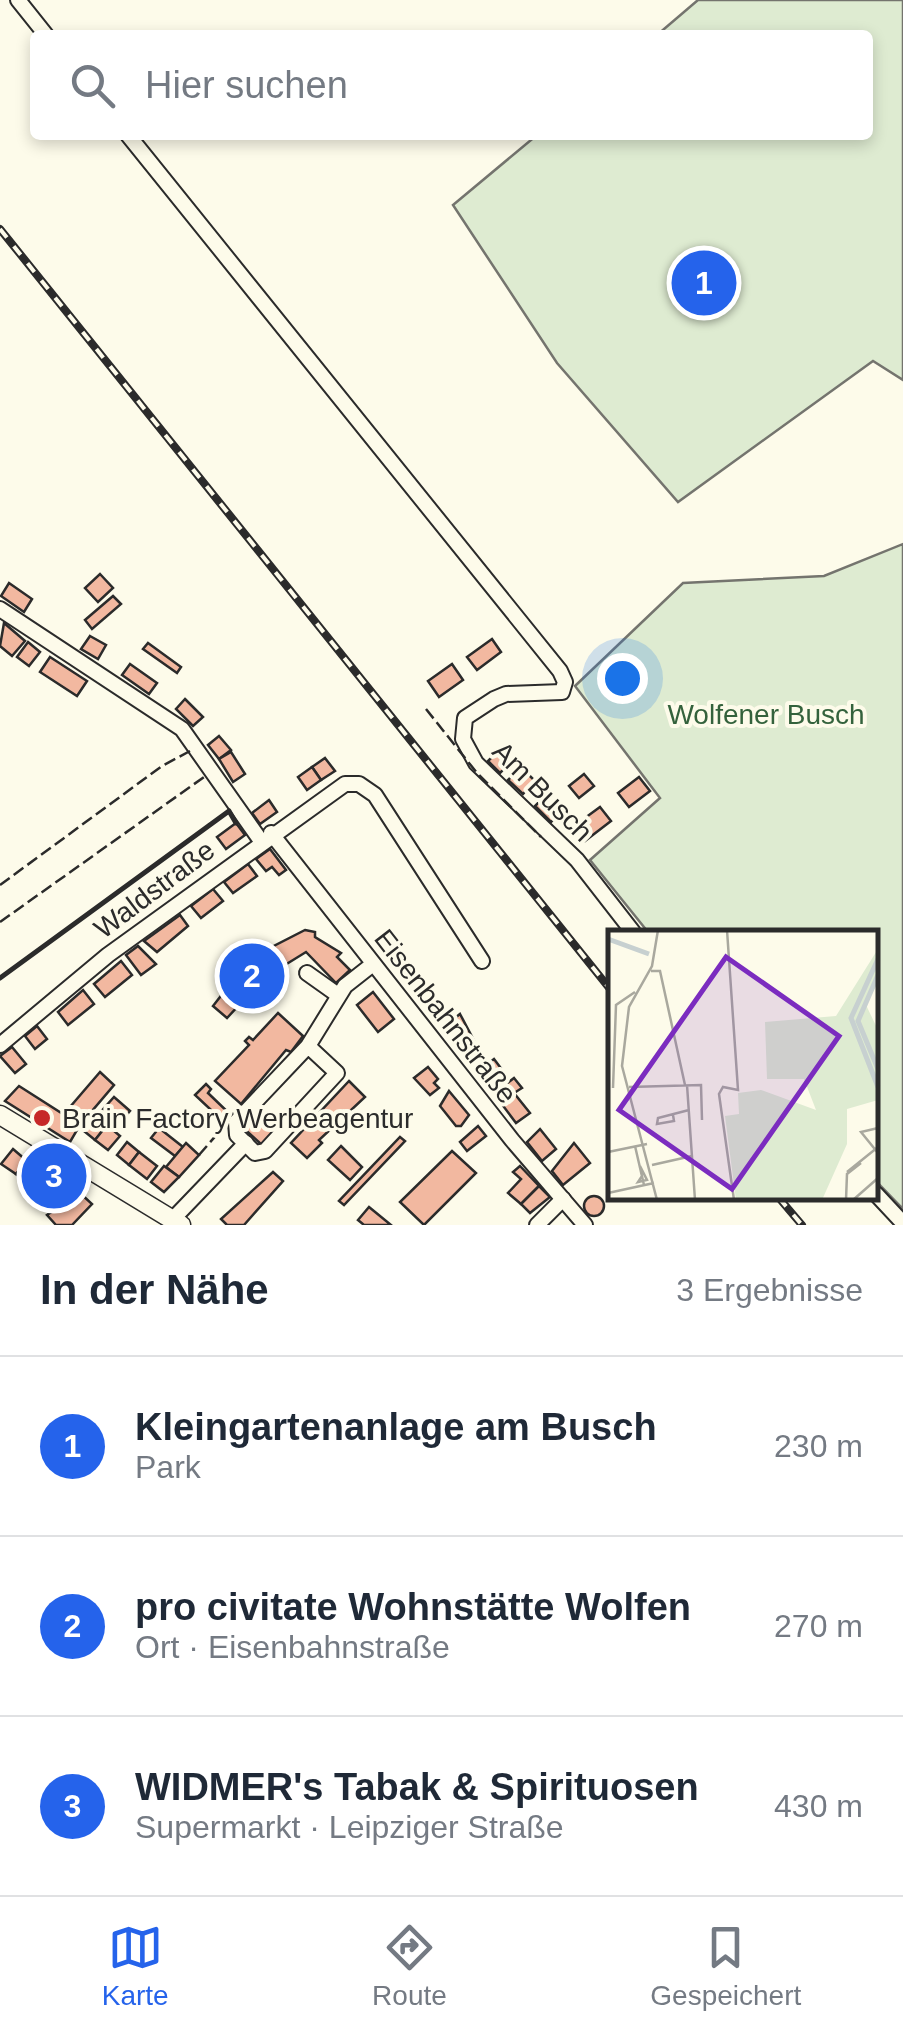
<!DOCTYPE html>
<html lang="de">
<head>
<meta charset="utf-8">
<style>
	body { margin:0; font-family:Helvetica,sans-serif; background:#f2f2f3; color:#1f2937 }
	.you { position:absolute; left:622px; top:678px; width:35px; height:35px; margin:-25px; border:8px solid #fff; border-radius:50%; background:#1a73e8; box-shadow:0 0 0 15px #1a73e833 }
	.badge { display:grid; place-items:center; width:65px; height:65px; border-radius:50%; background:#2563eb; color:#fff; font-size:32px; font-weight:700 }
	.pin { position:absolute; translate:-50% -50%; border:5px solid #fff; box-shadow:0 2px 10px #0006 }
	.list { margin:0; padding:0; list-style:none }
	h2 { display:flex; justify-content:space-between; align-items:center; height:130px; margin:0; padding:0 40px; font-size:42px }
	h2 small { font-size:32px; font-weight:400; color:#747a83 }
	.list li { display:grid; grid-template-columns:65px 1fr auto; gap:30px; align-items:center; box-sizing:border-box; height:180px; padding:0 40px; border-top:2px solid #e0e1e3 }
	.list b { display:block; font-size:38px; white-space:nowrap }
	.list p { margin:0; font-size:32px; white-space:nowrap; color:#747a83 }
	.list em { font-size:32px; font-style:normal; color:#747a83 }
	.icon { flex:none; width:55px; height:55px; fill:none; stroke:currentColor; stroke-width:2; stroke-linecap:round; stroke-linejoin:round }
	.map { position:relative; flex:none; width:903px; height:1225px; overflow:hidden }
	.search { position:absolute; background:#fff; box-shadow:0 5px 15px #0003; left:30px; right:30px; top:30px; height:110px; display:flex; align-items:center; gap:25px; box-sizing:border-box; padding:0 35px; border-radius:10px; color:#747a83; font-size:38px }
	.sheet { height:670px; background:#fff }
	nav { display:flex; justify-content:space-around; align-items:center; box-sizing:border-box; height:140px; border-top:2px solid #e0e1e3; background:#fff; font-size:28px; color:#747a83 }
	nav a { display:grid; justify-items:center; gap:5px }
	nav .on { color:#2563eb }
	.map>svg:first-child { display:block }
</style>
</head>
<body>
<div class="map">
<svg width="903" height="1225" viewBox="0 0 903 1225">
	<rect width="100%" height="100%" fill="#fdfbea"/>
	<g fill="#deebd1" stroke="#74746e" stroke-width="2.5">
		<polygon points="698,0 903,0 903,380 873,361 678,502 557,363 453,205 537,135 868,135 868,35 657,35"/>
		<polygon points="903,544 903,1209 876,1181 876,932 648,932 590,860 660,798 575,686 683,583 824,576"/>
	</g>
	<g fill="#f2b8a0" stroke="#2b2b2b" stroke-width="2.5">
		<polygon points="100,574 113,588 98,602 85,588"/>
		<polygon points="9,583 32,599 24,612 1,596"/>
		<polygon points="113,596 121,604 92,629 85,620"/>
		<polygon points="4,623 25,641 12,656 0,646"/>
		<polygon points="90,636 106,645 98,659 81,649"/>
		<polygon points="492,639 501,652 477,670 467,657"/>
		<polygon points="28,642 40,652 29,666 17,657"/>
		<polygon points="148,643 181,667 177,673 143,649"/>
		<polygon points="50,657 87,681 77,696 40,672"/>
		<polygon points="130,664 157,683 149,694 122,675"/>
		<polygon points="452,664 463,680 439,697 428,681"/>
		<polygon points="185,699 203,717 193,726 176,709"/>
		<polygon points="219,736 231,750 219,759 208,745"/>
		<polygon points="502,747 514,759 500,773 488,761"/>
		<polygon points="231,752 245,774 233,782 219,759"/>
		<polygon points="325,758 335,771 321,780 312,767"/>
		<polygon points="312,767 321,780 307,790 298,777"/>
		<polygon points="521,767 535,781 523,794 508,780"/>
		<polygon points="584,774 594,786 579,798 569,786"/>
		<polygon points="639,777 650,791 629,807 618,793"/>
		<polygon points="548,793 564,809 551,822 535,806"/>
		<polygon points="269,800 277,812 260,824 252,813"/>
		<polygon points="600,807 611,821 585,841 574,826"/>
		<polygon points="236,823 245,835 226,849 217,837"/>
		<polygon points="270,849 286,870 279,875 272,867 266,871 256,859"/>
		<polygon points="248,864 257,876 233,893 224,882"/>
		<polygon points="213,889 223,901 201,918 191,906"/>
		<polygon points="180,915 188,926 157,952 144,941"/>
		<polygon points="305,930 315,932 315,937 341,953 337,957 350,970 336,983 306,952 264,978 227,1018 213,1006 241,970 244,973 269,955 266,950"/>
		<polygon points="138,946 156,964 141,975 126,955"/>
		<polygon points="121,961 132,975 105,997 94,984"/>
		<polygon points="83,990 94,1004 68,1025 58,1012"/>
		<polygon points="373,992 394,1019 378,1032 357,1005"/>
		<polygon points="278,1013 303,1036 291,1052 286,1050 241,1104 215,1081 249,1045 245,1041 249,1037 253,1040"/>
		<polygon points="460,1014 478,1048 469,1054 446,1025"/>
		<polygon points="37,1026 47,1039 35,1049 25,1036"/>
		<polygon points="12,1047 26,1064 15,1073 0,1056"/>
		<polygon points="494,1059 506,1075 492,1086 480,1070"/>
		<polygon points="428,1067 438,1079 434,1083 439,1088 430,1095 414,1078"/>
		<polygon points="100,1072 114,1085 80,1125 64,1114"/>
		<polygon points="514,1078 522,1088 514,1093 530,1113 516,1123 501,1103 509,1097 501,1088"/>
		<polygon points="349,1081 365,1097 319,1140 322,1143 307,1158 291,1143"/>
		<polygon points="206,1084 211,1089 208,1093 233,1117 226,1124 195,1095"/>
		<polygon points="19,1086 80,1125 70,1142 5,1101"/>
		<polygon points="449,1091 469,1115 461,1126 456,1126 440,1106"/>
		<polygon points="114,1097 130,1111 113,1131 96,1117"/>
		<polygon points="253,1111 275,1131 262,1145 240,1125"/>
		<polygon points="96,1117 107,1125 95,1140 84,1131"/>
		<polygon points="107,1125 120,1136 108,1150 95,1140"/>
		<polygon points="478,1126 486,1136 467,1151 460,1142"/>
		<polygon points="159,1128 183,1147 175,1156 151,1138"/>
		<polygon points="540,1129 556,1149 542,1161 527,1142"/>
		<polygon points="400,1137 405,1141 344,1205 339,1201"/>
		<polygon points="127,1142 139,1152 129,1165 117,1155"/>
		<polygon points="186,1143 199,1155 179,1177 166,1167"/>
		<polygon points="574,1143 590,1163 563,1185 552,1171"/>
		<polygon points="341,1146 362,1167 350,1180 328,1160"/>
		<polygon points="13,1149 27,1161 16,1174 1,1164"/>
		<polygon points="452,1151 476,1173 424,1225 400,1202"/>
		<polygon points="139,1152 157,1166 147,1179 129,1165"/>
		<polygon points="27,1161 39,1170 27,1183 16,1174"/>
		<polygon points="164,1166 179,1177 164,1192 151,1182"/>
		<polygon points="520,1166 539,1186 521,1204 508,1193 521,1179 513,1172"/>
		<polygon points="56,1171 72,1187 61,1198 54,1197 45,1182"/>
		<polygon points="273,1172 283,1181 244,1225 227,1225 221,1219"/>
		<polygon points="539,1186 550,1197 530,1213 521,1204"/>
		<polygon points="80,1193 92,1204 72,1225 56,1225 47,1215"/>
		<circle cx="594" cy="1206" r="10"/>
		<polygon points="369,1207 391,1225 364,1225 358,1220"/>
	</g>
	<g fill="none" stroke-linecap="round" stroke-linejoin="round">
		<g stroke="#2b2b2b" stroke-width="18">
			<g id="minor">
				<polyline points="18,0 46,35"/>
				<polyline points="128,135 560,671 565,682 562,692 506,694 494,699 465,718 463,739 476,763 577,860 633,932"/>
				<polyline points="0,609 182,729 261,841"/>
				<polyline points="271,833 512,1140 585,1225"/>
				<polyline points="307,973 338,995"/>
				<polyline points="0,1045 108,955 345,784 359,784 375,795 482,961"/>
				<polyline points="308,1046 337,1073 265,1151 255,1153 237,1135 236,1122 308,1046 345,986 373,964"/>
				<polyline points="876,1194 903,1223"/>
				<polyline points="173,1219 246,1143"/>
				<polyline points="537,1225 563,1199"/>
			</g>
		</g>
		<g stroke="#2b2b2b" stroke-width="21">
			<polyline id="major" points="0,1115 181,1225"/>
		</g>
		<use href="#minor" stroke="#fdfbea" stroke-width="14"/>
		<use href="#major" stroke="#fdfbea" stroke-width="18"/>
		<g stroke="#2b2b2b" stroke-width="8">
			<g id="rail">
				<polyline points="0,229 610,989"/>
				<polyline points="779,1198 802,1225"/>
			</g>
		</g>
		<use href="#rail" stroke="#fdfbea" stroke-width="4" stroke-dasharray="11" stroke-linecap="butt"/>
		<g stroke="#2b2b2b" stroke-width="2.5" stroke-dasharray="12 5" stroke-linecap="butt">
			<polyline points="426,709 477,773 541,837"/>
			<polyline points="0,885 162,766 190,751"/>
			<polyline points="0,922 204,777"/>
			<polyline points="199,1155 226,1124"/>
		</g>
		<polyline stroke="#2b2b2b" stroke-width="5" points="0,978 229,811 236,823"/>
	</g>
	<circle fill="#c62828" stroke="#fdfbea" stroke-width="4" cx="42" cy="1118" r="10"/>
	<g text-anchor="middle" stroke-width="8" stroke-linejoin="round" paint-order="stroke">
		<g font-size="28" fill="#34623c" stroke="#fdfbea">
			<text x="766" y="724">Wolfener Busch</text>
		</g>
		<g font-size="28" fill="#2b2b2b" stroke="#fdfbea">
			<text transform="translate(543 791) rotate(45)" y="10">Am Busch</text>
			<text transform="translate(154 889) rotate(-37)" y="10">Waldstraße</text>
			<text transform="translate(446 1016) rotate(52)" y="10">Eisenbahnstraße</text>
		</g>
		<g font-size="28" fill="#2b2b2b" stroke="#fdfbea" text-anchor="start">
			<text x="62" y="1128">Brain Factory Werbeagentur</text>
		</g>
	</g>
	<g transform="translate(608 930)">
		<rect width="270" height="270" fill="#fdfbea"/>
		<path d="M 270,19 L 270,52 L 258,75 L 270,100 L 270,170 L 239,179 L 239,214 L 214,270 L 128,270 L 117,186 L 131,184 L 130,163 L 153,160 L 208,180 L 196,149 L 159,149 L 157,92 L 228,86 Z" fill="#deebd1"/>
		<path fill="none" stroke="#c7d0d0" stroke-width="5" d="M 0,9 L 41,24M 270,29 L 243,88 L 270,157M 270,45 L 250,91 L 270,139"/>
		<path fill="none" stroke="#a9a89e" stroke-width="2.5" d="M 119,0 L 130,160 L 115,157 L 111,164 L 126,270M 43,41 L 52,41 L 77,155M 79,155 L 87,270M 21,157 L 93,155 L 94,190M 5,158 L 8,75 L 27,62M 65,185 L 66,191 L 49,194 L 50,188 L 81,180M 270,198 L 253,202 L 270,223M 27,216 L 36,255M 0,222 L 39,214M 44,235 L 84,226M 32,236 L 39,250 L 30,252 L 34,246M 239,242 L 270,217M 0,263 L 46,253M 49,270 L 14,136 L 21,77 L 44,36 L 50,0M 238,270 L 239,244 L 253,233M 245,270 L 270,248"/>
		<path fill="#7b2cbf" fill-opacity="0.15" stroke="#7b2cbf" stroke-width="5" d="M 118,27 L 231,106 L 124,259 L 11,180 Z"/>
		<rect width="270" height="270" fill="none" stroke="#2b2b2b" stroke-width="5"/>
	</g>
</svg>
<div class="you"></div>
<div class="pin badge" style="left:704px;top:283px">1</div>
<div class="pin badge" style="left:252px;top:976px">2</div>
<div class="pin badge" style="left:54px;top:1176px">3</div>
<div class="search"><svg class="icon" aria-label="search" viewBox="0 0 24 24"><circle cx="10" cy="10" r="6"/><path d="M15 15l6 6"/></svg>Hier suchen</div>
</div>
<section class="sheet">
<h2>In der Nähe<small>3 Ergebnisse</small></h2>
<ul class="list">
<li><span class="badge">1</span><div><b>Kleingartenanlage am Busch</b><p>Park</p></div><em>230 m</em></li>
<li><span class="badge">2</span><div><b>pro civitate Wohnstätte Wolfen</b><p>Ort · Eisenbahnstraße</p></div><em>270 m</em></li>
<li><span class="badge">3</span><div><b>WIDMER's Tabak &amp; Spirituosen</b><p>Supermarkt · Leipziger Straße</p></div><em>430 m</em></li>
</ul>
</section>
<nav>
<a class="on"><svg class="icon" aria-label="map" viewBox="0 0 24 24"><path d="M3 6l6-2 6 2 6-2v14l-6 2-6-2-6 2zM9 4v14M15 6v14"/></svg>Karte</a>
<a><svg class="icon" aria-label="directions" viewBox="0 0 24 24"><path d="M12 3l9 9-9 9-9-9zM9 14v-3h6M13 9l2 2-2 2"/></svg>Route</a>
<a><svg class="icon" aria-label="saved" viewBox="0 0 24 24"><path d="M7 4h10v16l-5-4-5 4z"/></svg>Gespeichert</a>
</nav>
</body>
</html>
